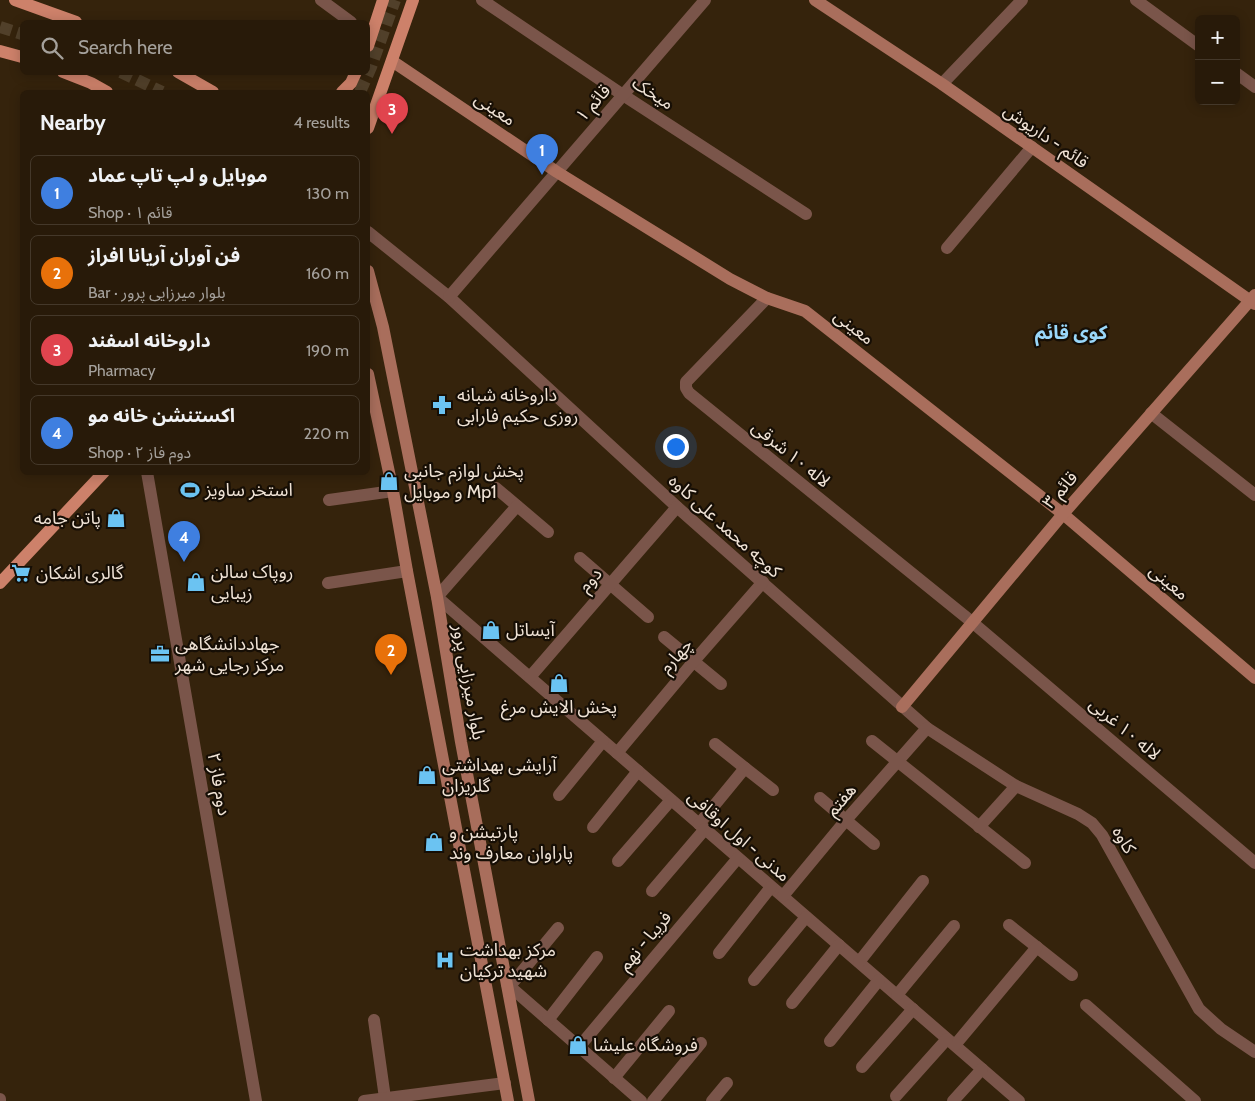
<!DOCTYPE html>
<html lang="en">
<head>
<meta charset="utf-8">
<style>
	body { margin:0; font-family:Cabin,"Noto Sans Arabic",sans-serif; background:#302312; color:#f1f3f6 }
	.controls { position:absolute; right:15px; top:15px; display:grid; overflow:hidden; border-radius:8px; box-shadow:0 2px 12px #0003 }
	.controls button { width:45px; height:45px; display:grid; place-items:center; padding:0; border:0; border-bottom:1px solid #44382a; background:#281a09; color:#f1f3f6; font:25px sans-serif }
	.you { position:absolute; left:675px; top:446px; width:18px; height:18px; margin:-12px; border:4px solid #fff; border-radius:50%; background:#1a73e8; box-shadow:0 0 0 8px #1a73e833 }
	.badge { display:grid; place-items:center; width:32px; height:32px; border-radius:50%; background:#6bc3f2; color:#fff; font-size:16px; font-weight:700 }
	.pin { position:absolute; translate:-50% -41px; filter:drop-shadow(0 1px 2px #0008) }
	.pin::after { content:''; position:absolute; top:26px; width:18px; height:15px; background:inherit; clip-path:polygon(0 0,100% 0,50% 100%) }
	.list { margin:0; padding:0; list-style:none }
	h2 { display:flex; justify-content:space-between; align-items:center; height:65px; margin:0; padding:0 20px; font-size:21px }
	h2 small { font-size:16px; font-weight:400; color:#a5a19c }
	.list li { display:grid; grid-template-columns:32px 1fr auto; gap:15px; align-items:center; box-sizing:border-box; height:70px; margin:0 10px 10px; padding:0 10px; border:1px solid #44382a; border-radius:8px }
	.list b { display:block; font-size:19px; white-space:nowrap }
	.list p { margin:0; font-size:16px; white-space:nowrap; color:#a5a19c }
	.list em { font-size:16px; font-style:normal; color:#a5a19c }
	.icon { flex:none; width:28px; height:28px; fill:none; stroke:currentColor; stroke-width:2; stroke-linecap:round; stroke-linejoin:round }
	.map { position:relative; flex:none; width:1255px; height:1101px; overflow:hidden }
	.search { position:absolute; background:#281a09; box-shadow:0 2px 12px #0003; left:20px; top:20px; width:350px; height:55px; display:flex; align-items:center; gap:12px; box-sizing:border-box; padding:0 18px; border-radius:8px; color:#a5a19c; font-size:19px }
	.panel { position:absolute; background:#281a09; box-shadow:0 2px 12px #0003; left:20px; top:90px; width:350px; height:385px; border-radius:8px }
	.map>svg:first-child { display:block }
</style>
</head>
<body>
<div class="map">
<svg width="1255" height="1101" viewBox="0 0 1255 1101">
	<rect width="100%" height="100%" fill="#35230c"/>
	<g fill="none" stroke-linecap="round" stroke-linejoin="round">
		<g stroke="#51402a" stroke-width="12" stroke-dasharray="12 6" stroke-linecap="butt">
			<polyline points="0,27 22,34"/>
			<polyline points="121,72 162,92"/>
			<polyline points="360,92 371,67 395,0"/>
		</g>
		<g stroke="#7a554a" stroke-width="12">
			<polyline points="321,0 351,22"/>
			<polyline points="482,0 623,95 806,214"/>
			<polyline points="1136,0 1199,46"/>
			<polyline points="1236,73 1255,87"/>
			<polyline points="942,84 1022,0"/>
			<polyline points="368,232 449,297 677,507 927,728 1016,786 1078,814 1092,823 1102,835 1199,1009 1221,1029 1255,1052"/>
			<polyline points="947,248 1032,147"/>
			<polyline points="449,297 705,0"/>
			<polyline points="767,298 686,382 686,388 689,393 972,622 1255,863"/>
			<polyline points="1151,413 1255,495"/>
			<polyline points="147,472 256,1101"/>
			<polyline points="496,488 548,532"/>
			<polyline points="329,500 393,491"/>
			<polyline points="517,506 437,597 1019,1101"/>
			<polyline points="580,558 648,617"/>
			<polyline points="328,583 407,571"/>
			<polyline points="664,637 721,684"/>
			<polyline points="530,677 677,507"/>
			<polyline points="872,741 1025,863"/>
			<polyline points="715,744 745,768"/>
			<polyline points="617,753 694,661 763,582"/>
			<polyline points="559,795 603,741"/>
			<polyline points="820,798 874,844"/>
			<polyline points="699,824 745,768 773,790"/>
			<polyline points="593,827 638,771"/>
			<polyline points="979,827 1016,786"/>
			<polyline points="618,861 671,800"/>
			<polyline points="652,891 705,829"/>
			<polyline points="783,896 846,820 927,728"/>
			<polyline points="1009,925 1072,975"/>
			<polyline points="719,953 771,887"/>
			<polyline points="859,962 923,881"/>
			<polyline points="754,980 806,917"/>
			<polyline points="507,984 641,1101"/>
			<polyline points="510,986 558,928"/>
			<polyline points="897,995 954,926"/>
			<polyline points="792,1003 839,945"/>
			<polyline points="1086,1005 1195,1101"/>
			<polyline points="374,1020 385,1098"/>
			<polyline points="548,1020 597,957"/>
			<polyline points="830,1041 879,980"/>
			<polyline points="955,1045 1037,947"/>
			<polyline points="579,1047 738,858"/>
			<polyline points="862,1067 913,1009"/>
			<polyline points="614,1078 669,1011"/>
			<polyline points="896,1096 947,1039"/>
			<polyline points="0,1099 0,1101"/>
			<polyline points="364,1101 505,1083"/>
			<polyline points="653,1101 701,1043"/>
			<polyline points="712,1101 727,1083"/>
			<polyline points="953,1101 982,1069"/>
		</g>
		<g stroke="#a96e5c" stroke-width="12">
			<polyline points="815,0 942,84 1255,304"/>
			<polyline points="392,61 557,172 730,279 767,298 805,311 1063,514 1255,678"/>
			<polyline points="368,271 383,327 437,597 461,742 529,1101"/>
			<polyline points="368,374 393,491 407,571 508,1101"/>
			<polyline points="902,707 1063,514 1255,295"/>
		</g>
		<g stroke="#cd816a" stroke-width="12">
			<polyline points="15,0 76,22"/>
			<polyline points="368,46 383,0"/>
			<polyline points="0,51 22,57"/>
			<polyline points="63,72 91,83 107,92"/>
			<polyline points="178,72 213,92"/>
			<polyline points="342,92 351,83 356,72"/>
			<polyline points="368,128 413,0"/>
			<polyline points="0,583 104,472"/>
		</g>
	</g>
	<defs>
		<g id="pharmacy-bare" transform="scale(1.5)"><path d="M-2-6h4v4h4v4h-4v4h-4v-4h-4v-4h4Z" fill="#6bc3f2" stroke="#160e05" stroke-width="2.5" paint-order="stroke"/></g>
		<g id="shop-bare" transform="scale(1.5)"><path d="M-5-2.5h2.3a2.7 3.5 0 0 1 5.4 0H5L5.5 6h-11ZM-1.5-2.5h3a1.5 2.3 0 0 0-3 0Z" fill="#6bc3f2" stroke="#160e05" stroke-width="2.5" paint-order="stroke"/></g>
		<g id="stadium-bare" transform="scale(1.5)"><path d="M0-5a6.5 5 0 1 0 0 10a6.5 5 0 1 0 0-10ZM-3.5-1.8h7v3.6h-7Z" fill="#6bc3f2" stroke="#160e05" stroke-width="2.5" paint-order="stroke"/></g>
		<g id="supermarket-bare" transform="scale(1.5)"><path d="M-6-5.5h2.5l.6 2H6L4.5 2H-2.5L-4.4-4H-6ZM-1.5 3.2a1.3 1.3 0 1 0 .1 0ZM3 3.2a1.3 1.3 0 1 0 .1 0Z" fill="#6bc3f2" stroke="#160e05" stroke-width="2.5" paint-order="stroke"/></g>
		<g id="office-bare" transform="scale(1.5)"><path d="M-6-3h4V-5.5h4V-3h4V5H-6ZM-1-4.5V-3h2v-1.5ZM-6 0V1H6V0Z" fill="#6bc3f2" stroke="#160e05" stroke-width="2.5" paint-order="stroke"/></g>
		<g id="hospital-bare" transform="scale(1.5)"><path d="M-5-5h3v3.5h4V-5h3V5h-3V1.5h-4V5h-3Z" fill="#6bc3f2" stroke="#160e05" stroke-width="2.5" paint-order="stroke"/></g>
	</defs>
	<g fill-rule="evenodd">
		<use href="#pharmacy-bare" x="442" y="405"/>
		<use href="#shop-bare" x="389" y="481"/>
		<use href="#stadium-bare" x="190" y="490"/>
		<use href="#shop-bare" x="116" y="518"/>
		<use href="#supermarket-bare" x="21" y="573"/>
		<use href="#shop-bare" x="196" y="582"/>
		<use href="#shop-bare" x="491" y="630"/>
		<use href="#office-bare" x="160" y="654"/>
		<use href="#shop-bare" x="559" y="683"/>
		<use href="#shop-bare" x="427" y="775"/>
		<use href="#shop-bare" x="434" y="842"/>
		<use href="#hospital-bare" x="445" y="960"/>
		<use href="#shop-bare" x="578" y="1045"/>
	</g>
	<g text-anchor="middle" stroke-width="4.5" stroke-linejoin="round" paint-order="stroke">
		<g font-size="18" fill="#f0e3d6" stroke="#160e05">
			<text transform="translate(653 93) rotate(33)" y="6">میخک</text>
			<text transform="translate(593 103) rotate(-49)" y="6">قائم ۱</text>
			<text transform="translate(495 109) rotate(34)" y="6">معینی</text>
			<text transform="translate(1046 136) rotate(35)" y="6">قائم - داریوش</text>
			<text transform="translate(854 327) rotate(38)" y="6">معینی</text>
			<text transform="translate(791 454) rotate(39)" y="6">لاله ۱۰ شرقی</text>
			<text transform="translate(1060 490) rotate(-49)" y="6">قائم ۳</text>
			<text transform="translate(725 526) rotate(42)" y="6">کوچه محمد علی کاوه</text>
			<text transform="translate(590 580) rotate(-49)" y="6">دوم</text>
			<text transform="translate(1169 582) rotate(40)" y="6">معینی</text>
			<text transform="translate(676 656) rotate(-49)" y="6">چهارم</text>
			<text transform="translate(469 682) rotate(80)" y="6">بلوار میرزایی پرور</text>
			<text transform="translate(1125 729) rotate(40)" y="6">لاله ۱۰ غربی</text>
			<text transform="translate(219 784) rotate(80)" y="6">دوم فاز ۲</text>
			<text transform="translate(841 800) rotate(-49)" y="6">هفتم</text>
			<text transform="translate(739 836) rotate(41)" y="6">مدنی - اول اوقافی</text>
			<text transform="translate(1124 840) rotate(59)" y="6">کاوه</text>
			<text transform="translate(645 941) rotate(-50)" y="6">فریبا - نهم</text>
		</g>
		<g font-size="18" fill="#f0e3d6" stroke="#160e05" text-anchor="start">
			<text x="457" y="401">داروخانه شبانه<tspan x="457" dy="21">روزی حکیم فارابی</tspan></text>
			<text x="404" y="477">پخش لوازم جانبی<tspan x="404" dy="21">و موبایل Mp1</tspan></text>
			<text x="205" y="496">استخر ساویز</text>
			<text x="101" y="524" text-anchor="end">پاتن جامه</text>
			<text x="211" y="578">روپاک سالن<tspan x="211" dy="21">زیبایی</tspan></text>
			<text x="36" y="579">گالری اشکان</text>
			<text x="506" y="636">آیساتل</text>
			<text x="175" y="650">جهاددانشگاهی<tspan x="175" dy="21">مرکز رجایی شهر</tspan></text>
			<text x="559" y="713" text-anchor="middle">پخش الایش مرغ</text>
			<text x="442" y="771">آرایشی بهداشتی<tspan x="442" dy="21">گلریزان</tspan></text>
			<text x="449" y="838">پارتیشن و<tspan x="449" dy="21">پاراوان معارف وند</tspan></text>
			<text x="460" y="956">مرکز بهداشت<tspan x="460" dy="21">شهید ترکیان</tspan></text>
			<text x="593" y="1051">فروشگاه علیشا</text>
		</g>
		<g font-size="19" font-weight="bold" fill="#99d7fa" stroke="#160e05">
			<text x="1071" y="339">کوی قائم</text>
		</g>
	</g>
</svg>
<div class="controls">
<button>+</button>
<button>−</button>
</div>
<div class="you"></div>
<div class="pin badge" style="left:542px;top:175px;background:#3f7fe0">1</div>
<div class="pin badge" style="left:391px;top:675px;background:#e8710a">2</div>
<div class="pin badge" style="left:392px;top:134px;background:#e0444e">3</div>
<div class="pin badge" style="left:184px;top:562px;background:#3f7fe0">4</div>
<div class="search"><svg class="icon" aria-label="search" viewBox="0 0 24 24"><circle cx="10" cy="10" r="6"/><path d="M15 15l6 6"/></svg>Search here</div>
<section class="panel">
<h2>Nearby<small>4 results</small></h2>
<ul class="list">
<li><span class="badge" style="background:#3f7fe0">1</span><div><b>موبایل و لپ تاپ عماد</b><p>Shop · قائم ۱</p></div><em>130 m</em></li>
<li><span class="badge" style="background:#e8710a">2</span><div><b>فن آوران آریانا افراز</b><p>Bar · بلوار میرزایی پرور</p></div><em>160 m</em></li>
<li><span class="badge" style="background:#e0444e">3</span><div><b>داروخانه اسفند</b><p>Pharmacy</p></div><em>190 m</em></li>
<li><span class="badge" style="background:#3f7fe0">4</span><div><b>اکستنشن خانه مو</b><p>Shop · دوم فاز ۲</p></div><em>220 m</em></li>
</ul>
</section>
</div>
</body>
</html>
